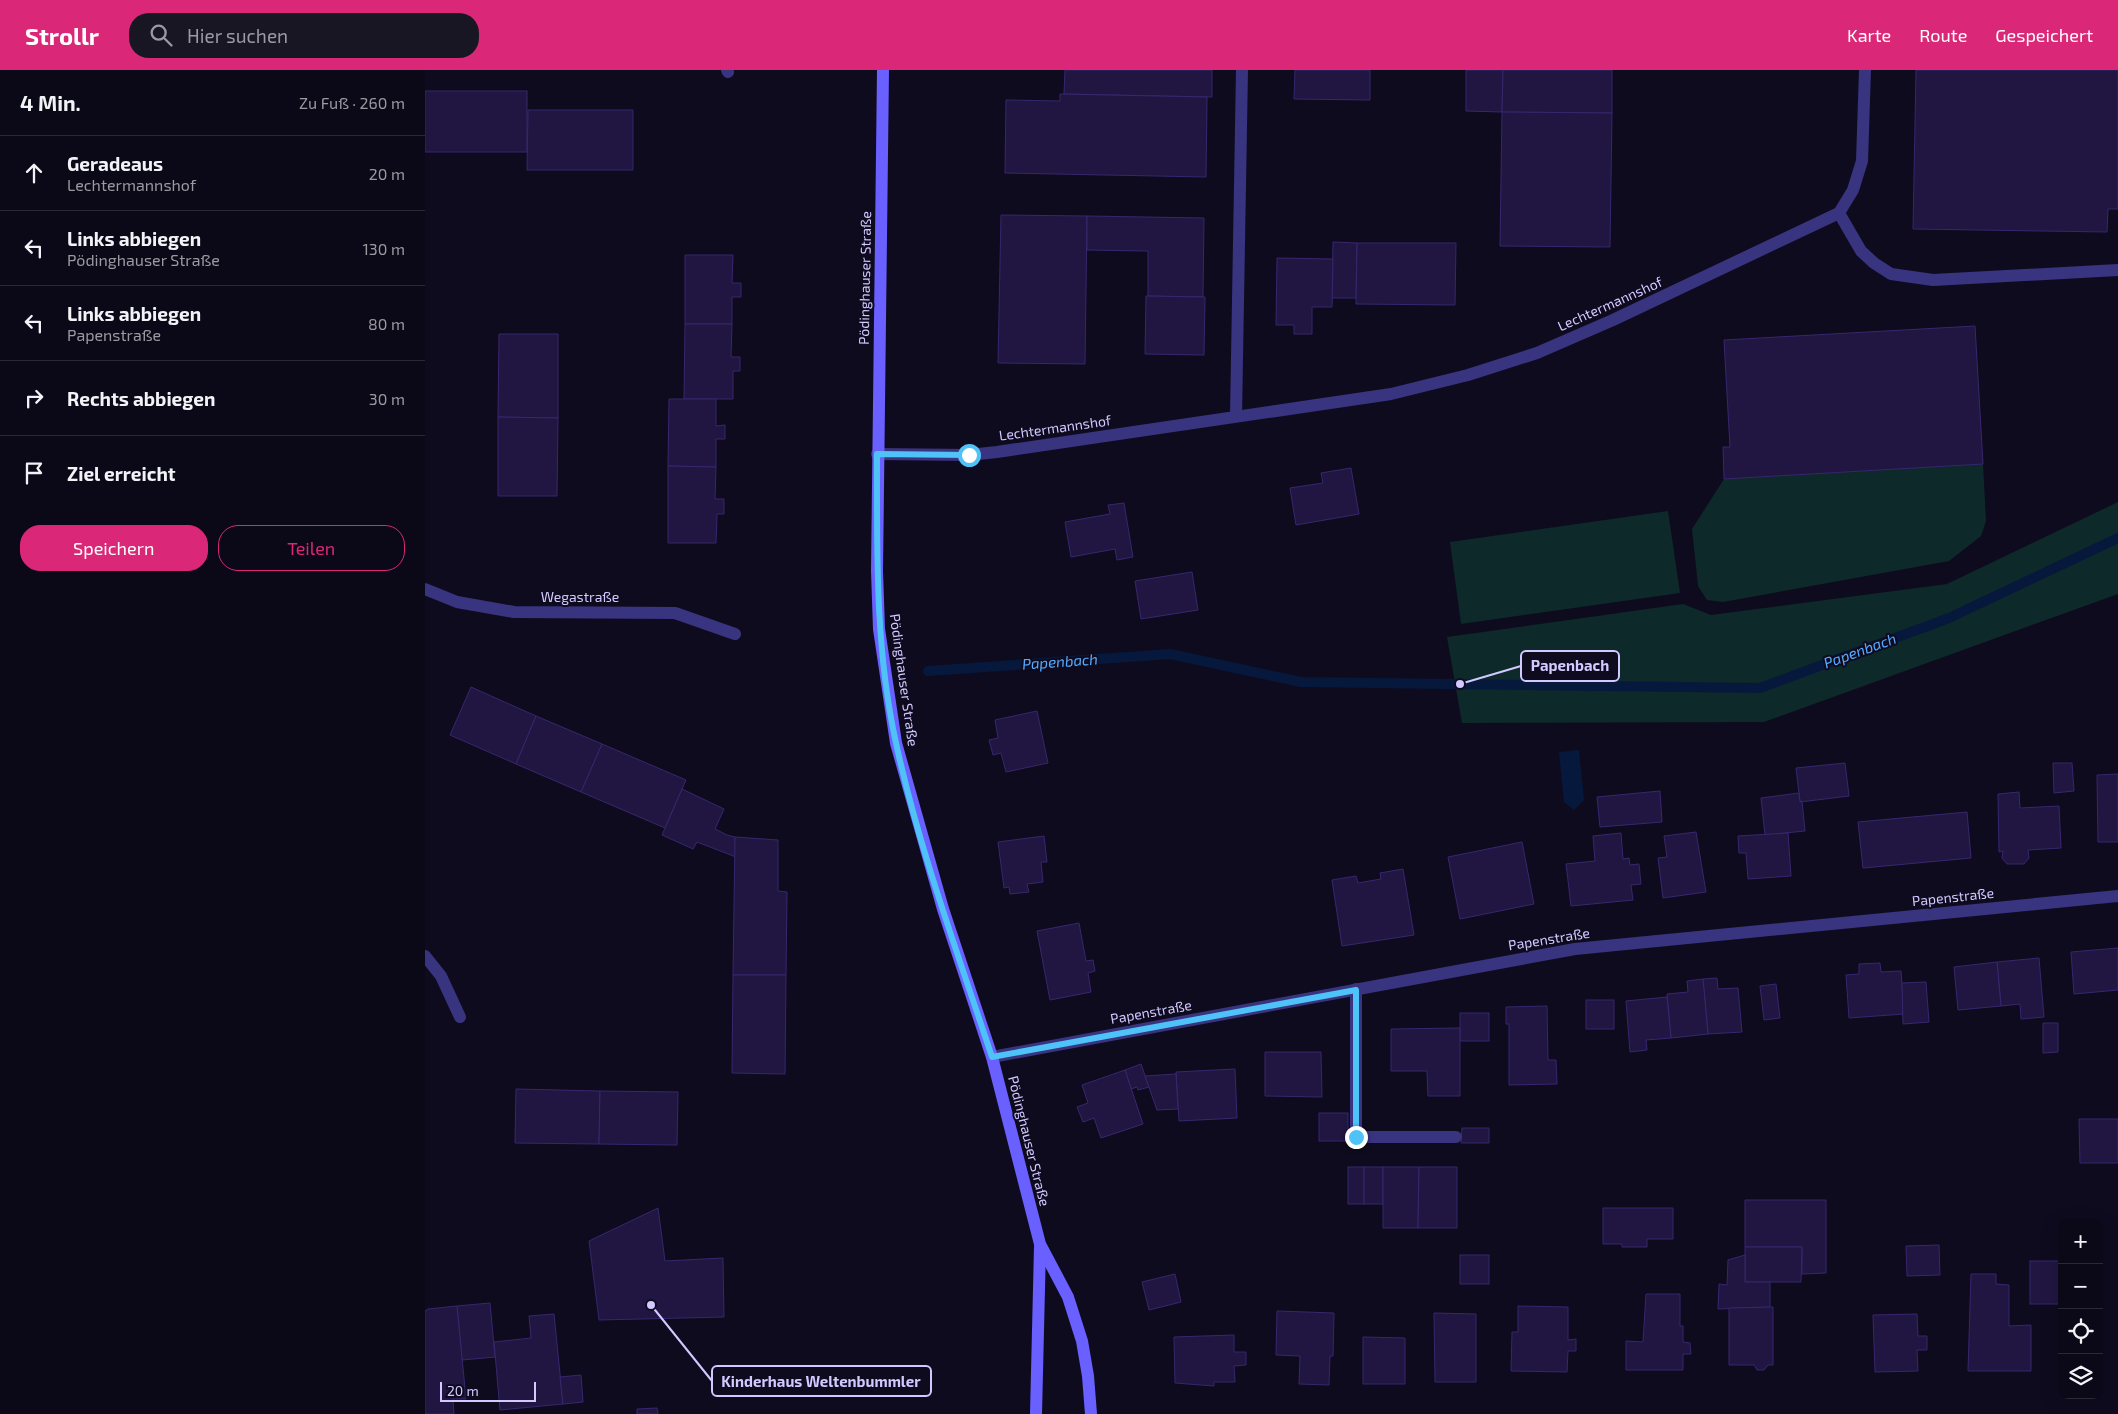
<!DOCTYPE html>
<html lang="de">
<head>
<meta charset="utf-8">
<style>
	body { margin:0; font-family:"Exo 2",sans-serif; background:#191624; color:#f1f3f6 }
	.controls { position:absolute; right:15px; bottom:15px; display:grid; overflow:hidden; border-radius:10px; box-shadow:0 5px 20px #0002 }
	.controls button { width:45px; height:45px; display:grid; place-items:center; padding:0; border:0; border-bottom:1px solid #2b2936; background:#0b0817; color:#f1f3f6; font:25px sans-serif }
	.scale { position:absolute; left:15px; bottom:12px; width:96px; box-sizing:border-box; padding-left:5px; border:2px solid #d1c9ff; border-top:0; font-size:14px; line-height:18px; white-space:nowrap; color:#d1c9ff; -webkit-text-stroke:4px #0f0b1f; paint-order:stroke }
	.stop { position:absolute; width:15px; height:15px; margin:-11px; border:4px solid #4fc3f7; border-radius:50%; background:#fff }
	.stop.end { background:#4fc3f7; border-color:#fff; box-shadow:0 1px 5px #0008 }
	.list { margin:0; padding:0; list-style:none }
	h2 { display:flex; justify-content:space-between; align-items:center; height:65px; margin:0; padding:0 20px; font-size:21px }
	h2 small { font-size:16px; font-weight:400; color:#9a9aa1 }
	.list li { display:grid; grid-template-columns:32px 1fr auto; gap:15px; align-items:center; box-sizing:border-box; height:75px; padding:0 20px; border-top:1px solid #2b2936 }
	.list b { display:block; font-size:19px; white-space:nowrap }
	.list p { margin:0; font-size:16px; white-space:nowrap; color:#9a9aa1 }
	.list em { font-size:16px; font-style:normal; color:#9a9aa1 }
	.actions { display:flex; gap:10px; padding:15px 20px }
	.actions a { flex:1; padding:11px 0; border:1px solid #db2777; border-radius:20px; text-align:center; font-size:18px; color:#db2777 }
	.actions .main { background:#db2777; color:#fff }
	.icon { flex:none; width:28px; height:28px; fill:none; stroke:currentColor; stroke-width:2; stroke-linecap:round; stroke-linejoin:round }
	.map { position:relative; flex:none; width:1693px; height:1344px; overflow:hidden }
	header { display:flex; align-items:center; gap:30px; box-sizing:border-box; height:70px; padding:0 25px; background:#db2777; color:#fff }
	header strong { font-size:24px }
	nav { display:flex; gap:28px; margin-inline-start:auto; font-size:18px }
	.search { width:350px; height:45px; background:#191624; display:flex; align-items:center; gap:12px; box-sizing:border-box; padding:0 18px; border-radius:20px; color:#9a9aa1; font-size:19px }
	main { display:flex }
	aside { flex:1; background:#0b0817 }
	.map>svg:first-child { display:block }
</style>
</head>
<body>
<header>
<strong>Strollr</strong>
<div class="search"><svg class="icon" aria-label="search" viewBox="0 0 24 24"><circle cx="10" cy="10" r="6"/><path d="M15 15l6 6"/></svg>Hier suchen</div>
<nav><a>Karte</a><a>Route</a><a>Gespeichert</a></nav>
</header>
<main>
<aside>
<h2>4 Min.<small>Zu Fuß · 260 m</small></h2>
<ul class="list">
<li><svg class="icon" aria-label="ahead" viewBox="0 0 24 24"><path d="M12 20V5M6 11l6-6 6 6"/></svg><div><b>Geradeaus</b><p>Lechtermannshof</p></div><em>20 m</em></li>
<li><svg class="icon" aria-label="left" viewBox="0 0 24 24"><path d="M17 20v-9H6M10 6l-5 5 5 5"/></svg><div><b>Links abbiegen</b><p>Pödinghauser Straße</p></div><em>130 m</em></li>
<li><svg class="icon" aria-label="left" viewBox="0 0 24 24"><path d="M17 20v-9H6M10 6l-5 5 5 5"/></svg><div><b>Links abbiegen</b><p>Papenstraße</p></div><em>80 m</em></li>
<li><svg class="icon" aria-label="right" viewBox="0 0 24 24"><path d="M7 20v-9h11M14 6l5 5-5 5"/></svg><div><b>Rechts abbiegen</b></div><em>30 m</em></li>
<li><svg class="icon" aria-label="arrive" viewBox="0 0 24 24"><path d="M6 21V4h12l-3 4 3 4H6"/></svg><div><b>Ziel erreicht</b></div></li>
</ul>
<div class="actions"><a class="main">Speichern</a><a>Teilen</a></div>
</aside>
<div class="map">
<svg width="1693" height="1344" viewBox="0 0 1693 1344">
	<rect width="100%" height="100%" fill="#0f0b1f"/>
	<g fill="#0e2929">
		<polygon points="1558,394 1561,451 1556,466 1524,491 1298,532 1282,530 1273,516 1267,459 1299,409"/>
		<polygon points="1693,432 1693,524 1339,652 1037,653 1022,567 1258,534 1286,545 1522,514"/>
		<polygon points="1243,441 1255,523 1036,554 1025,472"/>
	</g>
	<polygon fill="#06193d" points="1154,680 1159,730 1149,740 1139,732 1134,682"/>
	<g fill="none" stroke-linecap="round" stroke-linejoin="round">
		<polyline stroke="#06193d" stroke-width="10" points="503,601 745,584 876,612 1335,618 1524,548 1693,468"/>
	</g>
	<g fill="#201641" stroke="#37276e">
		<polygon points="640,0 787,0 787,27 639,24"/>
		<polygon points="870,0 945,0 945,30 869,29"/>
		<polygon points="1041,0 1078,0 1077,42 1041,41"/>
		<polygon points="1078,0 1187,0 1187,43 1077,42"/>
		<polygon points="1491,0 1693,0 1693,139 1683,139 1682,162 1488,159"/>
		<rect x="0" y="21" width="102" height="61"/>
		<polygon points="635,24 782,27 781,107 580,103 581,30 635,31"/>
		<polygon points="103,40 208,40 208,100 102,100"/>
		<polygon points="1077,42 1187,43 1185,177 1075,176"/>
		<polygon points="576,145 662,146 660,294 573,293"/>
		<polygon points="662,146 779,148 778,227 723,226 723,181 662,180"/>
		<polygon points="908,172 932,173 931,228 907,228"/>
		<polygon points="932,173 1031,173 1030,235 931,234"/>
		<polygon points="260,185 308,185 307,213 316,213 316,227 307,227 307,254 260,254"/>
		<polygon points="852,188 908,189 907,237 887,237 887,264 869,264 869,255 851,255"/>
		<polygon points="721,226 780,227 779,285 720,284"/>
		<polygon points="260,254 307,254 306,287 315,287 315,301 308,301 308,329 259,329"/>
		<polygon points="1550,256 1558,394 1299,409 1298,377 1305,377 1299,270"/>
		<polygon points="74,264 133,264 133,348 73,347"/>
		<polygon points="244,329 291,329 291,356 300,355 300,369 291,369 291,397 243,396"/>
		<polygon points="73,347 133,348 132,426 73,426"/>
		<polygon points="243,396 291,397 290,429 299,429 299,444 292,444 291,473 243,473"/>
		<polygon points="926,398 934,444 871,455 865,418 898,413 896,403"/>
		<polygon points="699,433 708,487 692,490 690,479 646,487 640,452 685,444 683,435"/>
		<polygon points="767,502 773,540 716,549 710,511"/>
		<polygon points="46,617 111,646 91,694 25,665"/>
		<polygon points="612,641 623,693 581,702 576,683 568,685 564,670 573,668 570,650"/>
		<polygon points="111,646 177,674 156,722 91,694"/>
		<polygon points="177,674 261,710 240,758 156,722"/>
		<polygon points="1420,693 1424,726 1375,732 1371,698"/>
		<polygon points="1628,693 1647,693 1649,721 1629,723"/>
		<polygon points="1693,704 1693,772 1673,772 1672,705"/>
		<polygon points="257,719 299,739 290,759 302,765 310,767 311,787 272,772 268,779 237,765"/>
		<polygon points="1235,721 1237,752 1175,757 1172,727"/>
		<polygon points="1594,722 1595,738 1634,736 1636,778 1603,780 1604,788 1599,794 1582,794 1577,788 1578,781 1574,782 1573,724"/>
		<polygon points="1374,723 1375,732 1377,731 1380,761 1340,765 1336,728"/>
		<polygon points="1542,742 1546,788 1438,798 1433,752"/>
		<polygon points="1271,762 1281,822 1238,828 1233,788 1242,787 1239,766"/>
		<polygon points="1196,763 1198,789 1204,788 1205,795 1214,794 1216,814 1206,815 1208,830 1146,836 1141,794 1170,791 1168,766"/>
		<polygon points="1363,763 1366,806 1323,809 1321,783 1314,783 1313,766"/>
		<polygon points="619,766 622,792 616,792 618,812 602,814 604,822 585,824 584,817 579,818 573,772"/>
		<polygon points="310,767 353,770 353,821 362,822 361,905 308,905"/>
		<polygon points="1097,772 1109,834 1035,849 1023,787"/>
		<polygon points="978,799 989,865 917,876 907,810 931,806 933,813 956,809 955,803"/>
		<polygon points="654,853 661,891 668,890 670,901 663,903 666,922 625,930 612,861"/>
		<polygon points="1693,878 1693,920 1649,924 1646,882"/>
		<polygon points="1614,888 1619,947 1596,949 1595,934 1576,936 1572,892"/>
		<polygon points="1572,892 1576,936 1533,940 1529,897"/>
		<polygon points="1455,893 1456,902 1476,901 1479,944 1424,948 1421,905 1434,904 1434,894"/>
		<polygon points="308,905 361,905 360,1004 307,1003"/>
		<polygon points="1292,908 1293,919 1313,918 1317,962 1283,964 1278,909"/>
		<polygon points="1278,909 1283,964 1246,968 1242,924 1263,922 1262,911"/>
		<polygon points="1501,912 1504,952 1478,954 1477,913"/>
		<polygon points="1351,914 1355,948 1339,950 1335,916"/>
		<polygon points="1242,927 1246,968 1221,970 1222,980 1205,982 1201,931"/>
		<rect x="1161" y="930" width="28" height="29"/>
		<polygon points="1122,936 1123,990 1131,990 1132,1014 1084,1015 1084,954 1081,954 1081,937"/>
		<rect x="1035" y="943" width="29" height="28"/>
		<polygon points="1618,953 1633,953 1633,982 1618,983"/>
		<polygon points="1035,958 1035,1026 1003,1026 1002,1001 966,1001 966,959"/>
		<polygon points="840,982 896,982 897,1027 840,1026"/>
		<polygon points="716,994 724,1017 713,1020 712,1017 706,1019 700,1000"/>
		<polygon points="810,999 812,1048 754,1051 751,1002"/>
		<polygon points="700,1000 718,1054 676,1068 669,1048 658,1052 652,1037 663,1033 657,1015"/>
		<polygon points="751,1004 753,1039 732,1040 720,1006"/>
		<polygon points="91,1019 175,1021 174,1074 90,1073"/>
		<polygon points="175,1021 253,1022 252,1075 174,1074"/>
		<rect x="894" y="1043" width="29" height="28"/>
		<polygon points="1654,1049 1693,1049 1693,1093 1655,1093"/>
		<polygon points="1037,1058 1064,1058 1064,1073 1036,1073"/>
		<rect x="923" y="1097" width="16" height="37"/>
		<rect x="939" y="1097" width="19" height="37"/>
		<polygon points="958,1097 994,1097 993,1158 958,1158"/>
		<polygon points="994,1097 1032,1097 1032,1158 993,1158"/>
		<polygon points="1320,1130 1401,1130 1401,1203 1377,1204 1377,1177 1320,1177"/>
		<polygon points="233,1138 240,1191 298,1188 299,1247 174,1250 164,1171"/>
		<polygon points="1178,1138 1248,1138 1248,1169 1222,1169 1222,1177 1197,1177 1197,1174 1178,1174"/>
		<polygon points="1514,1175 1515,1205 1482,1206 1481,1176"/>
		<polygon points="1320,1177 1377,1177 1376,1212 1320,1212"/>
		<rect x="1035" y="1185" width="29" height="29"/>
		<polygon points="1320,1185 1320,1212 1345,1212 1345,1237 1293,1239 1294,1214 1302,1215 1303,1190"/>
		<rect x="1605" y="1191" width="30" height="43"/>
		<polygon points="750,1204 756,1232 724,1240 717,1212"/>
		<polygon points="1546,1204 1571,1204 1571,1214 1584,1215 1584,1256 1606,1255 1606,1301 1543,1301"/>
		<polygon points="1221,1224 1255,1224 1255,1256 1258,1256 1258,1272 1265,1273 1266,1284 1258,1284 1258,1300 1201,1300 1201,1271 1218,1272"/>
		<polygon points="65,1233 70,1287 37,1290 32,1236"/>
		<polygon points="32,1236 41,1329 28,1329 29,1344 0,1344 0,1241 3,1239"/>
		<polygon points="1093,1236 1143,1237 1143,1270 1151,1269 1151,1281 1143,1281 1142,1302 1086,1301 1087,1262 1093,1262"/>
		<polygon points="1345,1237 1348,1237 1348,1295 1343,1295 1339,1300 1332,1300 1329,1295 1304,1295 1304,1238"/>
		<polygon points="852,1241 909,1243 908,1286 905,1286 904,1315 874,1314 875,1286 851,1285"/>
		<polygon points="1009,1243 1051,1244 1051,1312 1010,1312"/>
		<polygon points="129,1244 138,1334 75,1340 69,1272 106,1268 104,1246"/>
		<polygon points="1492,1244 1493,1266 1502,1266 1502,1280 1492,1280 1493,1301 1450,1302 1448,1245"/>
		<polygon points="809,1265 809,1282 821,1282 821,1295 809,1296 810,1312 789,1312 789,1316 750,1313 749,1267"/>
		<polygon points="938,1267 980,1268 980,1314 938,1314"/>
		<polygon points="156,1305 158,1332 138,1334 135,1307"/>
		<polygon points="232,1338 233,1344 212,1344 212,1339"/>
	</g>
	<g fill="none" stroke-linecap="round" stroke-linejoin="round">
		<polyline stroke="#393480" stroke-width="12" points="931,919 931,1067 1031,1067"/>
		<g stroke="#393480" stroke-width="12">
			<polyline points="302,0 303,2"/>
			<polyline points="1414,143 1436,181 1449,193 1466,204 1508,210 1693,200"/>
			<polyline points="811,346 817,0"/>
			<polyline points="452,384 544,385 572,382 966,324 1043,305 1112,283 1188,250 1414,143 1428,120 1437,91 1440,0"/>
			<polyline points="0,519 32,532 89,542 250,543 310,564"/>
			<polyline points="0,886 16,906 35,947"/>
			<polyline points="567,987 1150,879 1693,826"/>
		</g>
		<g stroke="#6960ff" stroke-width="12">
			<polyline points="458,0 452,501 454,559 471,673 518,839 567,987 615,1174 643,1227 657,1271 663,1306 666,1344"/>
			<polyline points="611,1344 615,1177"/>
		</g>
	</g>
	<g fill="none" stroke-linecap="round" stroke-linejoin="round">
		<path stroke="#4fc3f7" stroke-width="6" d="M 544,385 L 452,384 C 452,481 450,578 471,673 C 494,779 533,884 567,987 L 931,920 L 931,1067"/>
	</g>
	<g text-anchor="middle" stroke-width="4" stroke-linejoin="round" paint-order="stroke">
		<g font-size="14" fill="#d1c9ff" stroke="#0f0b1f">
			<text transform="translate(440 208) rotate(-89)" y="5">Pödinghauser Straße</text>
			<text transform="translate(1185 234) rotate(-24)" y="5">Lechtermannshof</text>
			<text transform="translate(630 358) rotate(-8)" y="5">Lechtermannshof</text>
			<text x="155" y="532">Wegastraße</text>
			<text transform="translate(479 610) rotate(82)" y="5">Pödinghauser Straße</text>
			<text transform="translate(1528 827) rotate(-6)" y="5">Papenstraße</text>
			<text transform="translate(1124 869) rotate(-9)" y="5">Papenstraße</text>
			<text transform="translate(726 942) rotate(-10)" y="5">Papenstraße</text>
			<text transform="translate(604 1071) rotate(76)" y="5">Pödinghauser Straße</text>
		</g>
		<g font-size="15" font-style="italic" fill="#57acff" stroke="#0f0b1f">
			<text transform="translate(1435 581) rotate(-20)" y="5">Papenbach</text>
			<text transform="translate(635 592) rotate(-4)" y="5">Papenbach</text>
		</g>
	</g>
	<path fill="none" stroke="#d1c9ff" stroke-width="2" d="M1035 614L1096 596M226 1235L287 1311"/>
	<g fill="#d1c9ff" stroke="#0f0b1f" stroke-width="2">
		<circle cx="1035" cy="614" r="5"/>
		<circle cx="226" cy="1235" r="5"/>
	</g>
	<g fill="#0f0b1f" stroke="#d1c9ff" stroke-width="2">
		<rect x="1096" y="581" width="98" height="30" rx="5"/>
		<rect x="287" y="1296" width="219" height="30" rx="5"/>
	</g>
	<g font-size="15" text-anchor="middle" font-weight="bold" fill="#d1c9ff">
		<text x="1145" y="601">Papenbach</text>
		<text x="396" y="1317">Kinderhaus Weltenbummler</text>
	</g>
</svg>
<div class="controls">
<button>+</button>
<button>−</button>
<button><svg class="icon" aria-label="locate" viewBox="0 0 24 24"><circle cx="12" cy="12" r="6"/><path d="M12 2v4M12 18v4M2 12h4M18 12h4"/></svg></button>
<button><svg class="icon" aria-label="layers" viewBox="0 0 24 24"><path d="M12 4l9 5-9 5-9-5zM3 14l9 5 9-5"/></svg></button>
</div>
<div class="scale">20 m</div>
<div class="stop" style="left:544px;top:385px"></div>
<div class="stop end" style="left:931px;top:1067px"></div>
</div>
</main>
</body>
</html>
